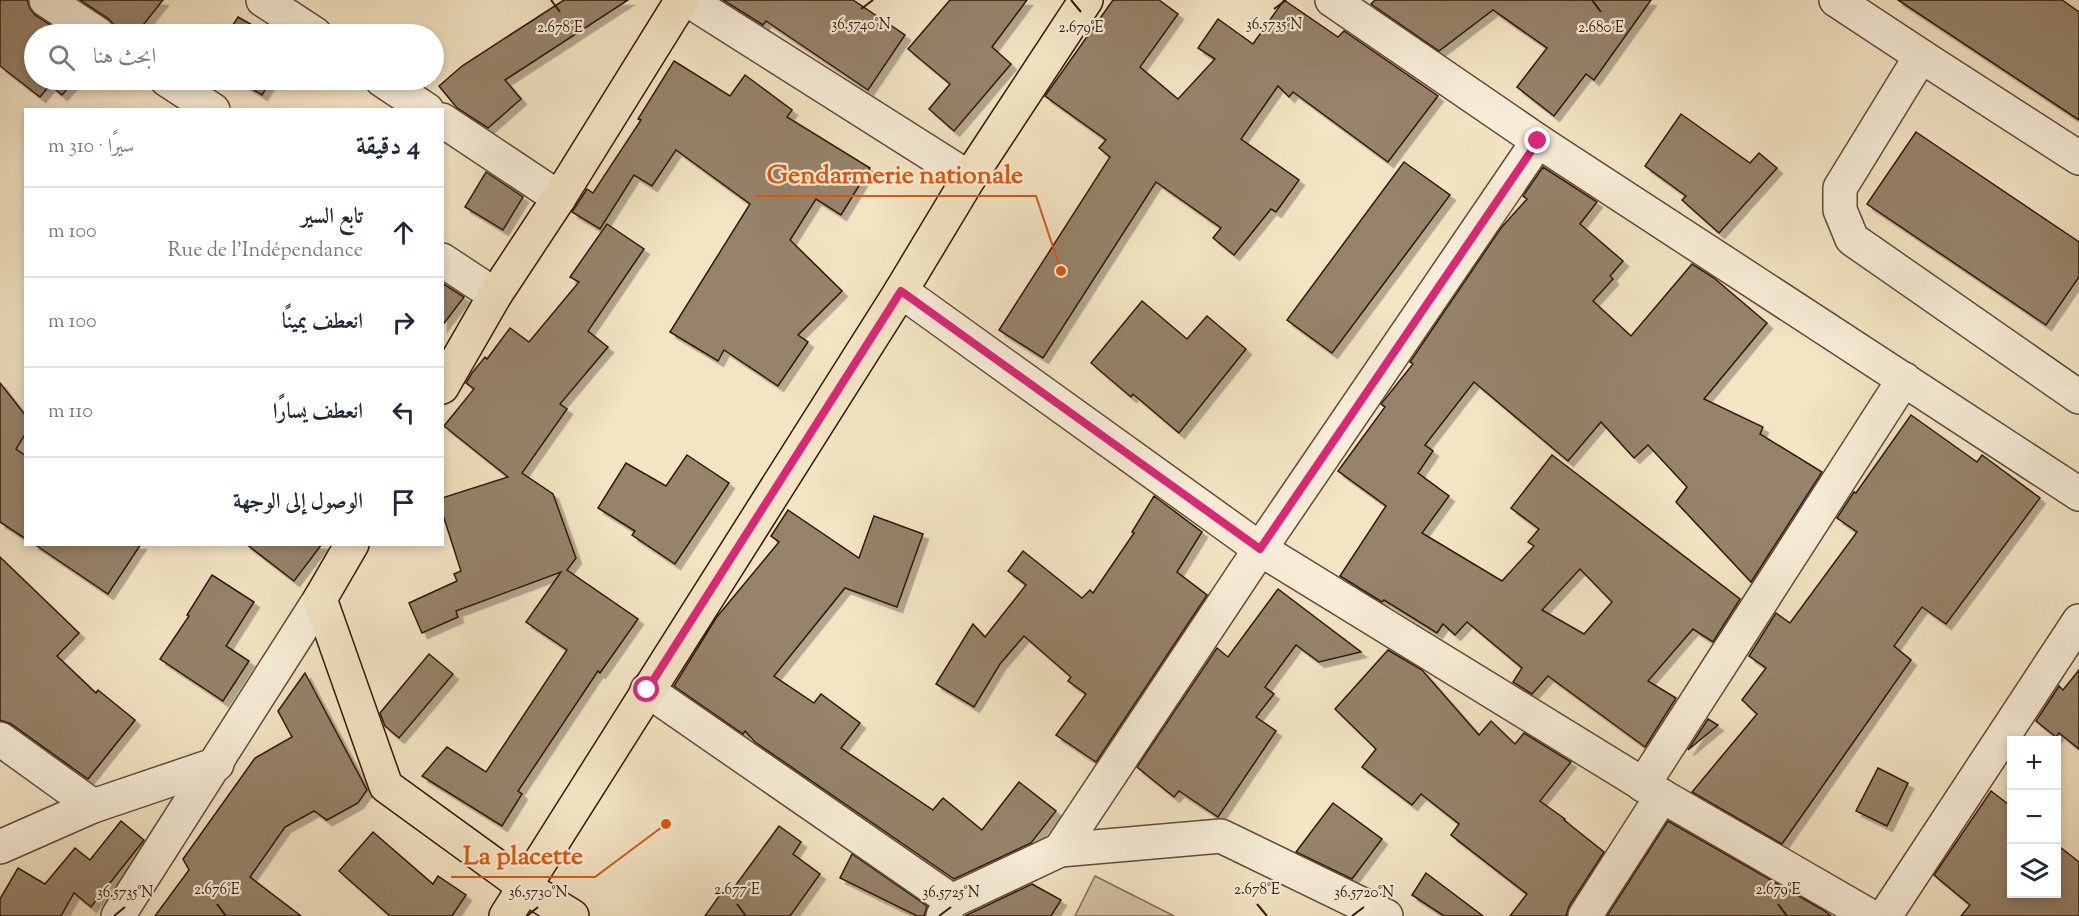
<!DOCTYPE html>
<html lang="ar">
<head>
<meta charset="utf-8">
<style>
	body { margin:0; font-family:"Sorts Mill Goudy",Amiri,serif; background:#f6f6f7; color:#1f2937; direction:rtl }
	.controls { position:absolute; right:18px; bottom:18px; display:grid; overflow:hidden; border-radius:0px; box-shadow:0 3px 9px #0003 }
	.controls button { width:54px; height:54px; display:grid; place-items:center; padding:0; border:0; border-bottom:2px solid #e0e1e3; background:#fff; color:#1f2937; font:30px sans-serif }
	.stop { position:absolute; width:18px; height:18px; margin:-14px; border:4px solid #db2777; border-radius:50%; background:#fff }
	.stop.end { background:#db2777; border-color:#fff; box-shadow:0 2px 6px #0008 }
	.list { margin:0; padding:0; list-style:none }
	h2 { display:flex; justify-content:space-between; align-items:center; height:78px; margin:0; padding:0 24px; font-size:26px }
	h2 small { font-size:20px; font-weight:400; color:#747a83 }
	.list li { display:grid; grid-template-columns:39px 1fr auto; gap:18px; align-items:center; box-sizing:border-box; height:90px; padding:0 24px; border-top:2px solid #e0e1e3 }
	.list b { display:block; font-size:22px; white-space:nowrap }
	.list p { margin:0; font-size:20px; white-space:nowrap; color:#747a83 }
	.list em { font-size:20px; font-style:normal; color:#747a83 }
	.icon { flex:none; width:33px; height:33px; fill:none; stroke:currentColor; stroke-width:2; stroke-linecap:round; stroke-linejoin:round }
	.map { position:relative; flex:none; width:2079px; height:916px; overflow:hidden; direction:ltr }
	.search { position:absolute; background:#fff; box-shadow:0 3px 9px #0003; left:24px; top:24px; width:420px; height:66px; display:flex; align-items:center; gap:15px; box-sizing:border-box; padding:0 21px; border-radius:33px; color:#747a83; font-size:22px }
	.panel { position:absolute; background:#fff; box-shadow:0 3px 9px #0003; left:24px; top:108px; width:420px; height:438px; border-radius:0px; direction:rtl }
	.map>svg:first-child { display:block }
</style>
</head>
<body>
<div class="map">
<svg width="2079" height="916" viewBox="0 0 2079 916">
	<defs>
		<filter id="shadow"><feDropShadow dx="5.5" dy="5.5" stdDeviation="0" flood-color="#0004"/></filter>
	</defs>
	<rect width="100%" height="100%" fill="#f3e4c3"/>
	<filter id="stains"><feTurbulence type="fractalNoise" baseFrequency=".00333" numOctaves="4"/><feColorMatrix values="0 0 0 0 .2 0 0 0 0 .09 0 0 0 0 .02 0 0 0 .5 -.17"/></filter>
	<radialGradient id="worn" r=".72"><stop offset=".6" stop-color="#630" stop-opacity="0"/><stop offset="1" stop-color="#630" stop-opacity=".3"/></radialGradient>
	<polygon fill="#d2c1a4" stroke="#826d57" stroke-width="1.5" points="1095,876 1174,916 1075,916"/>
	<g fill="#96836a" stroke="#32190a" stroke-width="1.5" fill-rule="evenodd" filter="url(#shadow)">
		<polygon points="0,0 27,0 30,9 35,15 64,34 34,34 34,80 75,80 62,95 50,85 40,97 0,66"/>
		<polygon points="80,0 163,0 136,34 117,34 114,25 109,19"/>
		<polygon points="564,0 628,0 505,80 521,99 488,128 457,108 439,86 462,66"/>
		<polygon points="723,0 853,0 905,35 868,90 766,21 763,25"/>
		<polygon points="950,0 1027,0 992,47 1011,64 954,131 929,109 950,84 908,49"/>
		<polygon points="1113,0 1159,0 1178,14 1140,67 1178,99 1215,59 1198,48 1218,19 1253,44 1284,0 1338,37 1344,31 1438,96 1388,162 1293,92 1289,97 1278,86 1241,139 1299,180 1276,212 1271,209 1234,255 1213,238 1221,228 1156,182 1043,358 999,330 1110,157 1099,148 1106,140 1045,96"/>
		<polygon points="1375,0 1651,0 1594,80 1586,74 1554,116 1517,87 1547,48 1493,10 1439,51 1371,4"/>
		<polygon points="1898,0 2062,0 2079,12 2079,120"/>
		<polygon points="238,17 268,34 227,34"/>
		<polygon points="674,61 730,96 745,75 792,110 787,117 870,168 841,215 816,199 790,240 842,291 798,335 808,342 778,386 724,350 718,361 670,332 750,204 676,150 652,186 634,175 600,229 572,212 587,189 593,193 641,120 638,119"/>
		<polygon points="237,80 271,80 262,95"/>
		<polygon points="1681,114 1750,163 1759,153 1777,168 1719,233 1682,200 1686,196 1645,166"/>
		<polygon points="1916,132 2079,242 2079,277 2046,325 1867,204"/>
		<polygon points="1404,162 1450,195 1332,353 1287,320"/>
		<path d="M 1543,167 L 1597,202 L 1580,224 L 1623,261 L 1610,276 L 1613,279 L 1593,301 L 1631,336 L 1692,264 L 1714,278 L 1767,323 L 1704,399 L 1763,427 L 1760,434 L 1822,472 L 1751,582 L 1676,502 L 1687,487 L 1648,445 L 1634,458 L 1601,422 L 1568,461 L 1474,382 L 1425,445 L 1433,451 L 1418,473 L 1449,496 L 1422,533 L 1502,581 L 1534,546 L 1528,542 L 1539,529 L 1511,508 L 1552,455 L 1740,599 L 1713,642 L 1693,629 L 1648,681 L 1676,698 L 1645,747 L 1548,676 L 1532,694 L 1513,682 L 1522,668 L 1467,622 L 1455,635 L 1443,624 L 1437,633 L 1384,600 L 1382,602 L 1340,576 L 1386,506 L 1338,471 L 1385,407 L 1381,404 L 1413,364 L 1410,362 L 1501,228 L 1527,199 L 1523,196 ZM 1580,569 L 1612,602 L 1584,634 L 1542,610 Z"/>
		<polygon points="486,172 523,197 503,230 465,207"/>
		<polygon points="607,224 644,249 588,331 608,347 560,404 567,409 522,473 553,494 576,558 567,570 638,619 600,673 598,671 518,791 522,794 502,826 422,776 447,747 486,772 567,650 526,622 561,572 456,611 458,617 422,633 409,603 457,581 454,574 461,571 442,512 442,498 508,477 444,426 474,389 466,383 472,373 485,357 487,359 510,328 529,342 579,282 570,277"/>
		<polygon points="442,283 464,297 442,326"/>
		<polygon points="1142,301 1187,339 1207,316 1246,349 1179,433 1133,394 1131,397 1091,363"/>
		<polygon points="0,383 26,416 26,433 16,449 26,456 26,539 0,522"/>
		<polygon points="1911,415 1977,462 1982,455 2040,498 1946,624 1922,607 1894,646 1911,660 1782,844 1692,792 1757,714 1742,700 1766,668 1749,656 1776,613 1790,623 1857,532 1837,518 1854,492 1856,493"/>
		<polygon points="687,455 729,483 675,564 632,535 635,531 598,508 626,463 666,486"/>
		<polygon points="1154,496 1202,532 1177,572 1207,595 1096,762 1056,735 1086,694 1068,681 1071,677 1024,636 1000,664 974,707 936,684 973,624 985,637 1026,585 1008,571 1023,551 1082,598 1090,590 1093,593 1134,533 1132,532"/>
		<polygon points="788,510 859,558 874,516 923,534 897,607 845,588 774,676 814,703 821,694 860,723 841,748 933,810 943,798 982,830 1019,782 1056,811 1031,843 954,879 755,742 745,731 743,734 674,686 716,618 779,542 771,536"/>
		<polygon points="34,544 141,544 108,594"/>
		<polygon points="246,544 322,544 294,581"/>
		<polygon points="0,557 79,633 57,656 96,693 98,690 135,720 88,779 11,724 0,720"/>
		<polygon points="212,575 254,602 226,646 249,661 223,701 160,659 189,616 187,615"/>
		<polygon points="1278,589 1361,652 1319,662 1296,645 1265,687 1274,694 1256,717 1276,731 1218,817 1179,791 1174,797 1137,767 1217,648 1228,657"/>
		<polygon points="1388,650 1422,670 1479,735 1491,721 1515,744 1524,733 1571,762 1540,801 1565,819 1564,820 1604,852 1569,906 1566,916 1510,916 1527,894 1451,835 1459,824 1421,794 1412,805 1362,767 1376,749 1335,709"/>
		<polygon points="429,654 453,674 399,738 385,726 380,713"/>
		<polygon points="2079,670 2079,749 2059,733 2056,737 2036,721 2059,686 2063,690"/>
		<polygon points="305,673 367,790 358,803 327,820 314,811 285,827 250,877 301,916 155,916 189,870 183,859 255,758 292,737 278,711"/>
		<polygon points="1708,719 1718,725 1688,750"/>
		<polygon points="1878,768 1908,783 1887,826 1856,811"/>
		<polygon points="1991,791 2012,807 2012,894 2056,894 2056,844 2079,862 2079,916 1961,916 1970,905 1934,875"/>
		<polygon points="1333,803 1382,839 1352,879 1296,852"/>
		<polygon points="121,821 144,840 91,907 74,893 61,916 0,916 0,899 18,868 45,884 75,848 90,860"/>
		<polygon points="1668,821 1823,910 1831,916 1607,916"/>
		<polygon points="779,826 801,842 793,854 820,874 790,916 705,916 727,885 733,889"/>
		<polygon points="373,832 433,884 438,876 466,895 452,916 390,916 339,871"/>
		<polygon points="852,854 927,906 924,916 917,916 840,878"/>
		<polygon points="1426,873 1483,916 1444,916 1412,895"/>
		<polygon points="1032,884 1061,900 1051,916 965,916"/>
	</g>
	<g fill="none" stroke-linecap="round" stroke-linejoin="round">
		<g stroke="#624c38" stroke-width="36">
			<g id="minor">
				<polyline points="46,0 98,34"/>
				<polyline points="263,0 315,34"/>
				<polyline points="688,0 969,178"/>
				<polyline points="1332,0 1538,141 2079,494"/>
				<polyline points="1836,0 1921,56 1840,188 1840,210 1852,239 2079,397"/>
				<polyline points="1921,56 2079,158"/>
				<polyline points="167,80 213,110"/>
				<polyline points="382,80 427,110"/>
				<polyline points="442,120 559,198"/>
				<polyline points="442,260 495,295"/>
				<polyline points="901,291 1260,549 1662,796 1870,916"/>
				<polyline points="647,690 952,901"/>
				<polyline points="0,739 93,806"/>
				<polyline points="1643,785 1904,379"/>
				<polyline points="0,847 93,806 217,764"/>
				<polyline points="1060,850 1260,549 1538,141"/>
				<polyline points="118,916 320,599"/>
				<polyline points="943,916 952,901 1060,850 1221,836 1386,916"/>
				<polyline points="1585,916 1662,796"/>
				<polyline points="1885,916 2079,621"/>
			</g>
		</g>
		<g stroke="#32190a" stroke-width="36">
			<g id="major">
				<polyline points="442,387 495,295 559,198 682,0"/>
				<polyline points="352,544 320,599 386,786 525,887 572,916"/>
				<polyline points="506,916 901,291 969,178 1086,0"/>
			</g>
		</g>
		<use href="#minor" stroke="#f7edd8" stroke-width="33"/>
		<use href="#major" stroke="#f3e4c3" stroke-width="33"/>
	</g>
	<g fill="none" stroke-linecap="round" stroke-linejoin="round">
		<polyline stroke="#db2777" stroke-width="8" points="647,690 901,291 1260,549 1538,141"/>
	</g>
	<path fill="none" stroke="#32190a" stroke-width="2" d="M 551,0 L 560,12M 1071,0 L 1081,12M 1592,0 L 1601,12M 861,9 L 873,0M 1274,9 L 1286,0M 217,904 L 226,916M 737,904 L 746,916M 1257,904 L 1267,916M 1778,904 L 1787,916M 114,916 L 125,907M 527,916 L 538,907M 939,916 L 951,907M 1352,916 L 1364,907"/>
	<g font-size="15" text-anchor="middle" fill="#32190a" stroke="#f7edd8" stroke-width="4.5" stroke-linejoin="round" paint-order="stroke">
		<text x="861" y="29">36.5740°N</text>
		<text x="1274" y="29">36.5735°N</text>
		<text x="560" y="32">2.678°E</text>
		<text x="1081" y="32">2.679°E</text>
		<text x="1601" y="32">2.680°E</text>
		<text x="217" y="894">2.676°E</text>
		<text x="737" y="894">2.677°E</text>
		<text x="1257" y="894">2.678°E</text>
		<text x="1778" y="894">2.679°E</text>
		<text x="125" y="897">36.5735°N</text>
		<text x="538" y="897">36.5730°N</text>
		<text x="951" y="897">36.5725°N</text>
		<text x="1364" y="897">36.5720°N</text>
	</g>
	<path fill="none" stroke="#df560c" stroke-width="2" d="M1061 271L1036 196H755M666 824L595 877H451"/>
	<g fill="#df560c" stroke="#f7edd8" stroke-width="2">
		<circle cx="1061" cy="271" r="6"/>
		<circle cx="666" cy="824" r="6"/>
	</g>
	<g font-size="26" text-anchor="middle" font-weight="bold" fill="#df560c" stroke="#f7edd8" stroke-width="4.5" stroke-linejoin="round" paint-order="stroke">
		<text x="895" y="183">Gendarmerie nationale</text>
		<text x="523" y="864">La placette</text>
	</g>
	<rect width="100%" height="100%" filter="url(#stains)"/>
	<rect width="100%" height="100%" fill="url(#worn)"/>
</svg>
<div class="controls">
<button>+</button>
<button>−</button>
<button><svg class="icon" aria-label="layers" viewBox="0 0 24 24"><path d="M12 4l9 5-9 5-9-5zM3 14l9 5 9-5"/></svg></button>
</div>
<div class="stop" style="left:647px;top:690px"></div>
<div class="stop end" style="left:1538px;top:141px"></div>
<div class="search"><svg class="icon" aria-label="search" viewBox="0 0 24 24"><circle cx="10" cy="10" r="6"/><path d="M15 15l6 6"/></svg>ابحث هنا</div>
<section class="panel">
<h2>4 دقيقة<small>سيرًا · 310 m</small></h2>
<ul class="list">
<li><svg class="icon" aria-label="ahead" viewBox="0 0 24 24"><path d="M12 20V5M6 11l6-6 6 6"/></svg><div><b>تابع السير</b><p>Rue de l'Indépendance</p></div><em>100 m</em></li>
<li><svg class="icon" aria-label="right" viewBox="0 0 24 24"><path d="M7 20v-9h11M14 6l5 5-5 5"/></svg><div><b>انعطف يمينًا</b></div><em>100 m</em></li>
<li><svg class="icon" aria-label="left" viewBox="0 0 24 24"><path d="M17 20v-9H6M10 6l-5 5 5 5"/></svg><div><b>انعطف يسارًا</b></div><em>110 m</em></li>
<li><svg class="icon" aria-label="arrive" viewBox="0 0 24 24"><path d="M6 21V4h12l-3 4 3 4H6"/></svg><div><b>الوصول إلى الوجهة</b></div></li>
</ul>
</section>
</div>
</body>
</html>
